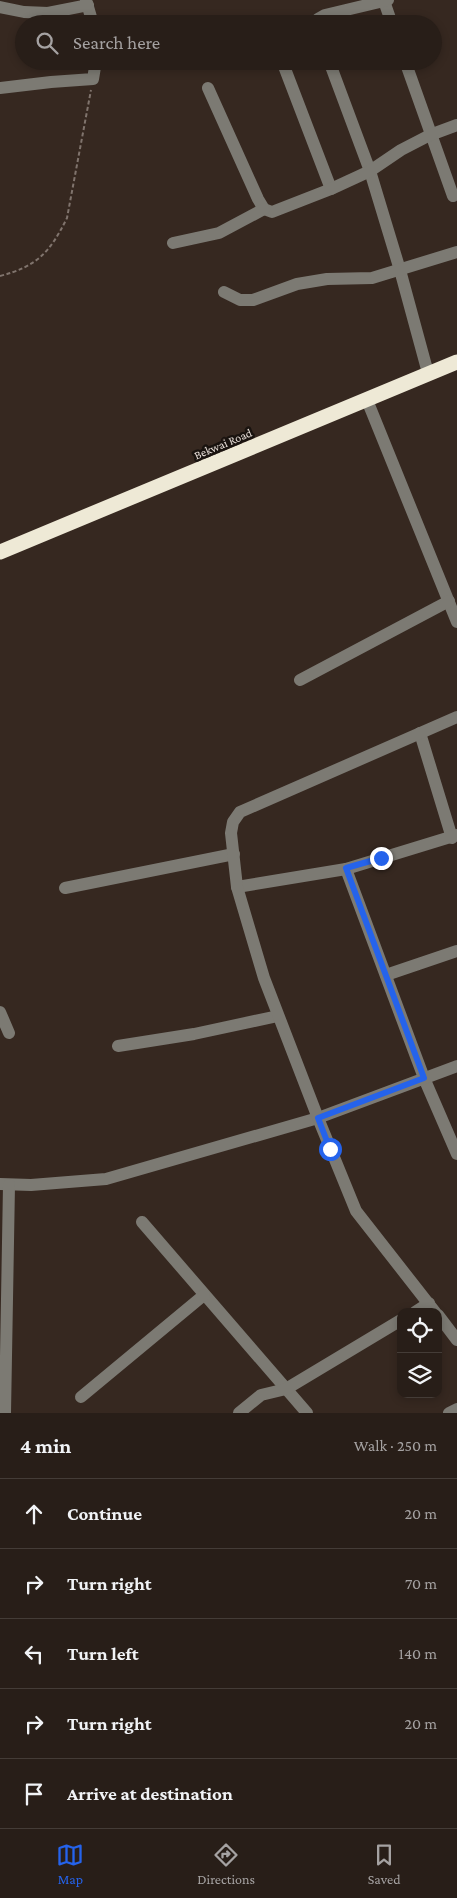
<!DOCTYPE html>
<html lang="en">
<head>
<meta charset="utf-8">
<style>
	body { margin:0; font-family:"Crimson Pro",serif; background:#302721; color:#f1f3f6 }
	.controls { position:absolute; right:15px; bottom:15px; display:grid; overflow:hidden; border-radius:10px; box-shadow:0 2px 8px #0003 }
	.controls button { width:45px; height:45px; display:grid; place-items:center; padding:0; border:0; border-bottom:1px solid #443c37; background:#281e18; color:#f1f3f6; font:25px sans-serif }
	.stop { position:absolute; width:15px; height:15px; margin:-11px; border:4px solid #2563eb; border-radius:50%; background:#fff }
	.stop.end { background:#2563eb; border-color:#fff; box-shadow:0 1px 5px #0008 }
	.list { margin:0; padding:0; list-style:none }
	h2 { display:flex; justify-content:space-between; align-items:center; height:65px; margin:0; padding:0 20px; font-size:21px }
	h2 small { font-size:16px; font-weight:400; color:#a5a2a2 }
	.list li { display:grid; grid-template-columns:32px 1fr auto; gap:15px; align-items:center; box-sizing:border-box; height:70px; padding:0 20px; border-top:1px solid #443c37 }
	.list b { display:block; font-size:19px; white-space:nowrap }
	.list em { font-size:16px; font-style:normal; color:#a5a2a2 }
	.icon { flex:none; width:28px; height:28px; fill:none; stroke:currentColor; stroke-width:2; stroke-linecap:round; stroke-linejoin:round }
	.map { position:relative; flex:none; width:457px; height:1413px; overflow:hidden }
	.search { position:absolute; background:#281e18; box-shadow:0 2px 8px #0003; left:15px; right:15px; top:15px; height:55px; display:flex; align-items:center; gap:12px; box-sizing:border-box; padding:0 18px; border-radius:28px; color:#a5a2a2; font-size:19px }
	.sheet { height:415px; background:#281e18 }
	nav { display:flex; justify-content:space-around; align-items:center; box-sizing:border-box; height:70px; border-top:1px solid #443c37; background:#281e18; font-size:14px; color:#a5a2a2 }
	nav a { display:grid; justify-items:center; gap:2px }
	nav .on { color:#2563eb }
	.map>svg:first-child { display:block }
</style>
</head>
<body>
<div class="map">
<svg width="457" height="1413" viewBox="0 0 457 1413">
	<rect width="100%" height="100%" fill="#362820"/>
	<g fill="none" stroke-linecap="round" stroke-linejoin="round">
		<path stroke="#80746d" stroke-width="2" stroke-dasharray="4 2.5" stroke-linecap="butt" d="M 0,276 C 38,266 50,252 67,218 L 91,90"/>
		<g stroke="#7c7a73" stroke-width="12">
			<polyline points="86,0 93,24"/>
			<polyline points="388,0 384,1 392,24"/>
			<polyline points="0,7 24,12 48,13 88,5"/>
			<polyline points="318,24 318,19 325,15 384,1"/>
			<polyline points="282,61 331,189"/>
			<polyline points="329,61 370,171 400,270 428,373"/>
			<polyline points="405,61 453,196"/>
			<polyline points="0,88 51,82 93,79 96,61"/>
			<polyline points="208,88 258,199 264,209 272,212 331,189 370,171 401,150 430,135 457,125"/>
			<polyline points="173,243 219,233 264,209"/>
			<polyline points="224,292 240,300 253,300 297,284 327,279 372,278 457,252"/>
			<polyline points="367,400 457,622"/>
			<polyline points="300,680 449,601"/>
			<polyline points="420,733 452,838"/>
			<polyline points="346,869 424,1078 457,1154"/>
			<polyline points="237,887 346,869 457,835"/>
			<polyline points="65,888 234,854"/>
			<polyline points="386,975 457,951"/>
			<polyline points="0,1012 9,1033"/>
			<polyline points="118,1046 194,1034 278,1016"/>
			<polyline points="0,1184 31,1185 106,1179 318,1118 457,1066"/>
			<polyline points="142,1222 307,1413"/>
			<polyline points="415,1312 429,1303"/>
			<polyline points="435,1312 356,1211 318,1118 264,978 237,887 231,833 233,822 240,812 457,717"/>
			<polyline points="438,1315 457,1340"/>
			<polyline points="81,1397 204,1295"/>
			<polyline points="5,1413 9,1185"/>
			<polyline points="239,1413 261,1395 286,1389 401,1320"/>
			<polyline points="449,1413 457,1409"/>
		</g>
		<polyline stroke="#eee9d6" stroke-width="15" points="0,552 457,362"/>
	</g>
	<g fill="none" stroke-linecap="round" stroke-linejoin="round">
		<polyline stroke="#2563eb" stroke-width="6" points="330,1149 318,1118 424,1078 346,868 381,858"/>
	</g>
	<g text-anchor="middle" stroke-width="5" stroke-linejoin="round" paint-order="stroke">
		<g font-size="12" fill="#e8dfd9" stroke="#19130f">
			<text transform="translate(223 444) rotate(-23)" y="4">Bekwai Road</text>
		</g>
	</g>
</svg>
<div class="controls">
<button><svg class="icon" aria-label="locate" viewBox="0 0 24 24"><circle cx="12" cy="12" r="6"/><path d="M12 2v4M12 18v4M2 12h4M18 12h4"/></svg></button>
<button><svg class="icon" aria-label="layers" viewBox="0 0 24 24"><path d="M12 4l9 5-9 5-9-5zM3 14l9 5 9-5"/></svg></button>
</div>
<div class="stop" style="left:330px;top:1149px"></div>
<div class="stop end" style="left:381px;top:858px"></div>
<div class="search"><svg class="icon" aria-label="search" viewBox="0 0 24 24"><circle cx="10" cy="10" r="6"/><path d="M15 15l6 6"/></svg>Search here</div>
</div>
<section class="sheet">
<h2>4 min<small>Walk · 250 m</small></h2>
<ul class="list">
<li><svg class="icon" aria-label="ahead" viewBox="0 0 24 24"><path d="M12 20V5M6 11l6-6 6 6"/></svg><div><b>Continue</b></div><em>20 m</em></li>
<li><svg class="icon" aria-label="right" viewBox="0 0 24 24"><path d="M7 20v-9h11M14 6l5 5-5 5"/></svg><div><b>Turn right</b></div><em>70 m</em></li>
<li><svg class="icon" aria-label="left" viewBox="0 0 24 24"><path d="M17 20v-9H6M10 6l-5 5 5 5"/></svg><div><b>Turn left</b></div><em>140 m</em></li>
<li><svg class="icon" aria-label="right" viewBox="0 0 24 24"><path d="M7 20v-9h11M14 6l5 5-5 5"/></svg><div><b>Turn right</b></div><em>20 m</em></li>
<li><svg class="icon" aria-label="arrive" viewBox="0 0 24 24"><path d="M6 21V4h12l-3 4 3 4H6"/></svg><div><b>Arrive at destination</b></div></li>
</ul>
</section>
<nav>
<a class="on"><svg class="icon" aria-label="map" viewBox="0 0 24 24"><path d="M3 6l6-2 6 2 6-2v14l-6 2-6-2-6 2zM9 4v14M15 6v14"/></svg>Map</a>
<a><svg class="icon" aria-label="directions" viewBox="0 0 24 24"><path d="M12 3l9 9-9 9-9-9zM9 14v-3h6M13 9l2 2-2 2"/></svg>Directions</a>
<a><svg class="icon" aria-label="saved" viewBox="0 0 24 24"><path d="M7 4h10v16l-5-4-5 4z"/></svg>Saved</a>
</nav>
</body>
</html>
